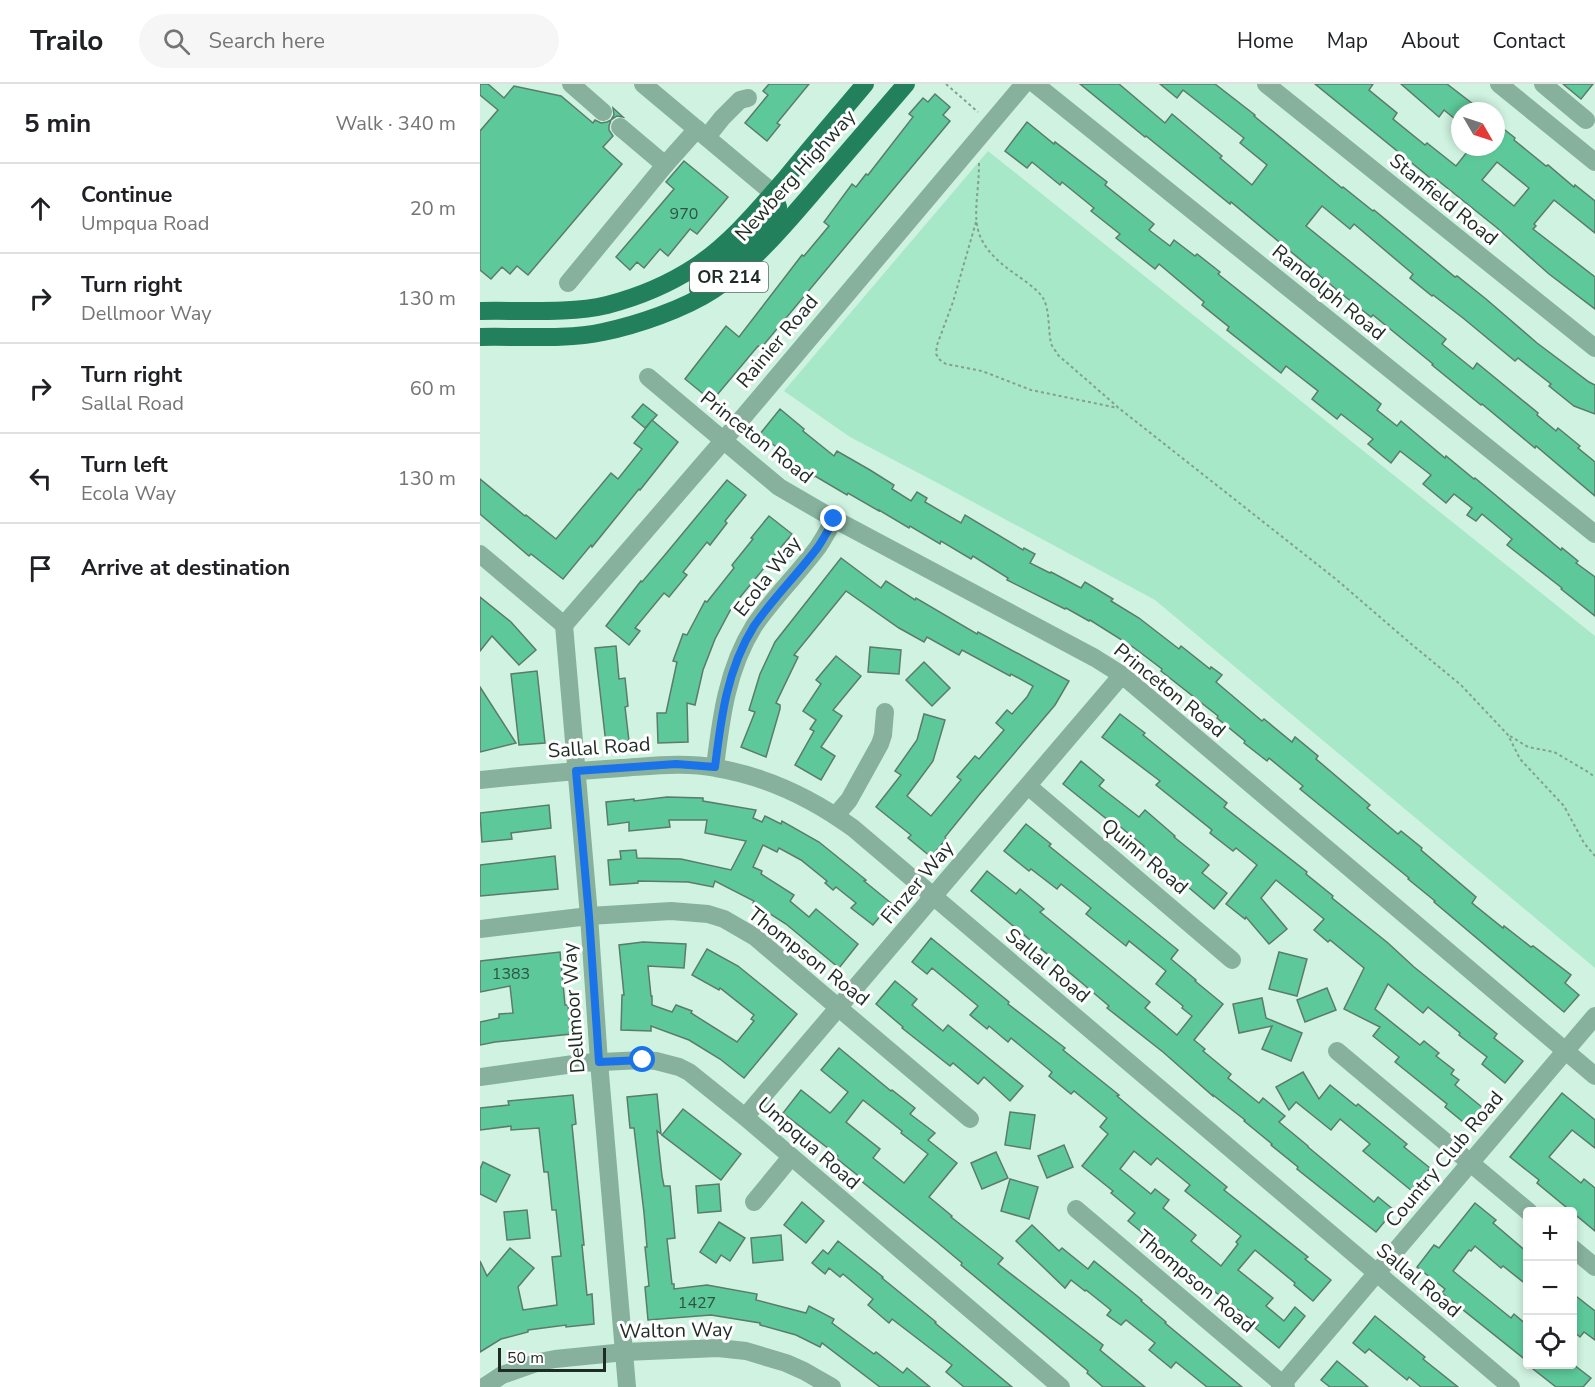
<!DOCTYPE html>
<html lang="en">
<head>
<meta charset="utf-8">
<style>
	body { margin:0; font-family:"Nunito Sans",sans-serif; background:#f6f6f6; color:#202124 }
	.controls { position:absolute; right:18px; bottom:18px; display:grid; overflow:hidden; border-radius:6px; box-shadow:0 3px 9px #0003 }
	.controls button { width:54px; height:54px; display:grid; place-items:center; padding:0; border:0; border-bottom:2px solid #e0e0e0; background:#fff; color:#202124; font:30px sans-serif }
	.compass { position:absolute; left:971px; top:18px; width:54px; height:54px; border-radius:50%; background:#fff; box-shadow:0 3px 9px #0003; rotate:129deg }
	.scale { position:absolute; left:18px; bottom:15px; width:108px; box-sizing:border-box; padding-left:6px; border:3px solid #1e2c25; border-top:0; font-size:16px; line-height:21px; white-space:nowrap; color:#1e2c25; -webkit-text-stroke:4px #fff; paint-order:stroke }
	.stop { position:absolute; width:18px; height:18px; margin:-14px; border:4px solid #1a73e8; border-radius:50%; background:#fff }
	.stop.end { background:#1a73e8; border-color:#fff; box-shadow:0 2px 6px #0008 }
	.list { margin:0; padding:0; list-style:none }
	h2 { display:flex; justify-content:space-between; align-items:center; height:78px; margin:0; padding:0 24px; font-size:26px }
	h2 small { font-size:20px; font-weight:400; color:#757577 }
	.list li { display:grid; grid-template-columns:39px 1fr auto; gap:18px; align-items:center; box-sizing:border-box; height:90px; padding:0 24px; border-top:2px solid #e0e0e0 }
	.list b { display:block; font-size:22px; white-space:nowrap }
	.list p { margin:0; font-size:20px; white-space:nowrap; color:#757577 }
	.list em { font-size:20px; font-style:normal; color:#757577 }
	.icon { flex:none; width:33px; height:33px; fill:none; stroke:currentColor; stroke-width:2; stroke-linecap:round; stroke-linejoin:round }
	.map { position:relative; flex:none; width:1115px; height:1303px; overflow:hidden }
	header { display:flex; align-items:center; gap:36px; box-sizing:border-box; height:84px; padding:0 30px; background:#fff; border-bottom:2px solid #e0e0e0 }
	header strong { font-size:28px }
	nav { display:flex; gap:33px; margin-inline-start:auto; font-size:21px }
	.search { width:420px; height:54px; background:#f6f6f6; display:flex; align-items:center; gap:15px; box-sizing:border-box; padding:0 21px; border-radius:33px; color:#757577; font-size:22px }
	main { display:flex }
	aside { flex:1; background:#fff }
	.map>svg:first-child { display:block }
</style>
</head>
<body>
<header>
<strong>Trailo</strong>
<div class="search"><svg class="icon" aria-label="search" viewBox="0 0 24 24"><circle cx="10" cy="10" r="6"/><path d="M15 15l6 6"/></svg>Search here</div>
<nav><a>Home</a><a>Map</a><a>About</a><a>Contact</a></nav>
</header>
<main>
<aside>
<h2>5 min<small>Walk · 340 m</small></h2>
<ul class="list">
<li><svg class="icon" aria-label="ahead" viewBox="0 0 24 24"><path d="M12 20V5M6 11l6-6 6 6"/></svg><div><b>Continue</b><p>Umpqua Road</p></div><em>20 m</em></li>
<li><svg class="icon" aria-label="right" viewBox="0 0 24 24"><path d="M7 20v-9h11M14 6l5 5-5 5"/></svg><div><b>Turn right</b><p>Dellmoor Way</p></div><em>130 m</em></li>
<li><svg class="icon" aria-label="right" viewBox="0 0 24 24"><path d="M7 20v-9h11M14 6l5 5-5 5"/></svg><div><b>Turn right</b><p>Sallal Road</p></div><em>60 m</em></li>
<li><svg class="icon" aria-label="left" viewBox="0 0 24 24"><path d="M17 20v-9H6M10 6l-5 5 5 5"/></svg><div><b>Turn left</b><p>Ecola Way</p></div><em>130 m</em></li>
<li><svg class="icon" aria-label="arrive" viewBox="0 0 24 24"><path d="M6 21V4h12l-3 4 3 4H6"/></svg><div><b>Arrive at destination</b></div></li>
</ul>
</aside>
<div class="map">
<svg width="1115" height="1303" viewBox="0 0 1115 1303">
	<rect width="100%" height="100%" fill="#cff3e0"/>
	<polygon fill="#a6e8c7" points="508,67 1115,552 1115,884 675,516 469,405 370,353 304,307"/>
	<g fill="#5dc99a" stroke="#5b7b6b" stroke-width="1.5" fill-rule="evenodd">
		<polygon points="0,0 8,0 24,14 34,2 81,12 113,39 115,36 121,39 127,38 131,36 134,31 133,24 143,33 137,32 131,36 129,42 129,46 133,52 123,63 142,80 48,191 37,182 30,190 22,183 11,195 0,186 0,47 18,26 0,11"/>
		<polygon points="289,0 329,0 297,39 300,41 287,57 265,39 288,11 283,7"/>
		<polygon points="600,0 639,0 685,39 692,30 742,72 740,74 772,101 787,81 760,59 764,54 703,6 697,14 680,0 735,0 775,31 774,32 862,104 863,103 893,127 894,126 975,193 977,192 1006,215 1057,259 1109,298 1115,301 1115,330 1094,322 1069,302 1071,300 1038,274 1035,277 983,234 953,211 952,212 930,194 933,190 874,140 870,145 842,122 826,142 966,255 962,260 993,285 997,279 1058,329 1057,331 1076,347 1078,344 1100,362 1098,364 1115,378 1115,412 1056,362 1055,364 1002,320 1001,321 952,281 953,280 893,231 891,233 863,211 751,118 750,120 666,52 665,53"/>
		<path d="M 835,0 L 893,0 L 889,6 L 917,29 L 913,35 L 945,61 L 947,59 L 976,82 L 991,63 L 1016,63 L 1016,39 L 1035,54 L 1034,56 L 1066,82 L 1068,81 L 1094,103 L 1095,101 L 1115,117 L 1115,149 L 1074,116 L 1054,140 L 1056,142 L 1053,145 L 1115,193 L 1115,225 L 1069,190 L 1016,143 L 956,95 L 954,97 ZM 1017,78 L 1049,104 L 1034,122 L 1002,96 Z"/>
		<polygon points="921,0 967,0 1002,27 980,27 980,39 964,26 959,33"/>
		<polygon points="1083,0 1113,0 1101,15"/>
		<polygon points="455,10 470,23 463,31 470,37 281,264 278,262 232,317 205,295 246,242 259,253 322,171 324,172 349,142 344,138 372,100 376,103 386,90 388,91 433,33 429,30 443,14 448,18"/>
		<polygon points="547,38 574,60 575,58 627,98 625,101 674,140 669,146 690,162 694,156 715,172 717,170 740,188 738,190 901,320 897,326 917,342 921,337 965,374 966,372 994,395 995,394 1081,466 1082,464 1098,477 1096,479 1115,493 1115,532 1081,505 1082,504 1027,461 1032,455 1002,430 996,437 987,431 992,424 974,410 966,419 943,400 951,391 920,367 911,379 888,360 893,355 861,330 857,335 832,315 838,307 806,282 801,289 747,246 749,243 722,221 724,218 679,180 675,185 636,154 640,150 611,127 614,124 582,98 580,101 552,78 547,84 525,67"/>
		<polygon points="204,77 248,113 217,150 210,145 188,172 180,165 164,184 157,178 150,186 136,173 194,105 186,98"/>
		<polygon points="163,320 177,331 165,344 152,333"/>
		<polygon points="300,325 324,345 323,347 354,372 357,367 390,386 414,401 412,405 431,417 437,408 447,414 445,418 481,439 485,431 543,466 544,464 555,470 550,479 570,489 571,488 601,504 605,498 633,515 631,517 659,534 699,565 701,562 730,585 731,583 742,591 736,598 782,637 784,635 812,658 815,653 838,672 836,675 890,721 887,724 918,750 921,747 942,764 941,766 996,813 992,819 1023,844 1024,842 1051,863 1053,862 1091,891 1085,899 1099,911 1084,928 954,818 955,817 928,795 929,794 820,705 823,702 789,674 787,677 764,659 765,657 737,634 738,632 681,587 682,585 653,563 610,536 609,537 586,524 585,525 527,496 528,494 493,472 491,475 461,457 460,460 430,442 429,444 399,426 399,427 368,409 367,411 335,392 334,393 280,350"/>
		<polygon points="172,336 198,358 160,406 159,405 112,463 111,461 83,495 51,470 49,472 0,430 0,395 45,432 46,431 76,455 131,389 138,395 162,365 154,359"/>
		<polygon points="247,396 266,411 245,437 247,439 230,461 227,458 203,488 207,491 189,513 184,509 155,544 160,547 149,561 126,542 161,497 162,498 184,472"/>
		<polygon points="289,432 312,450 252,523 235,555 223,586 215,621 207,619 208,658 178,659 177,629 186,629 197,578 193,577 203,550 207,551 225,517 227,518 254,484 252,481 273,455 271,454"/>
		<polygon points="361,474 401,504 406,497 435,516 436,514 497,550 498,548 589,597 575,621 499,711 465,753 466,755 451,773 428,754 431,751 396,723 421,691 415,687 437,656 444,630 465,636 453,677 427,712 451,732 481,696 477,693 495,672 499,675 524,646 516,639 527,626 532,630 547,613 553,602 531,590 530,592 482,566 479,571 447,553 444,558 419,544 366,507 314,571 318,573 296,619 300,621 300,625 286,673 261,663 275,628 269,626 280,590 295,558"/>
		<polygon points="0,513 31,538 56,566 39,581 12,552 0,567"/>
		<polygon points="136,562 139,595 145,594 148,622 145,623 149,657 126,660 115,564"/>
		<polygon points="390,563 421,566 419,590 388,588"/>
		<polygon points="356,572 381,592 353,626 362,632 341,663 355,672 341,696 315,681 334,647 330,645 336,636 323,627 341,600 336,596"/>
		<polygon points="444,578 470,604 452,622 426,596"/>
		<polygon points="57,587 65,659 39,661 31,590"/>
		<polygon points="0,603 36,659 0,668"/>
		<polygon points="640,630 665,649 663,651 747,719 744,723 827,788 826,790 853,812 852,814 908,859 934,883 1017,950 1014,954 1043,977 1025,999 1002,980 1007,973 979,951 980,949 948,923 943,929 908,900 895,925 940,961 944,957 959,969 956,972 974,986 971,990 979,996 975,1001 1003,1024 988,1042 965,1023 967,1020 915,978 919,973 893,952 900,943 864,925 884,884 850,856 848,858 834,846 844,835 796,796 781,814 807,845 789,860 766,833 765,835 746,820 777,781 756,764 753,767 730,749 732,746 676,701 680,697 622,653"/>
		<polygon points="601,677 624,696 619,702 659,733 665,726 695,752 694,753 729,781 722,789 747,809 734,825 662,764 664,762 634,738 633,740 583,700"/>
		<polygon points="187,713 223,714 223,717 276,726 273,734 282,738 285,732 301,740 302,737 339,758 386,796 384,797 411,819 393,841 371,824 376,819 356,803 353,806 345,799 347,797 321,776 299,764 297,768 283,761 273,783 282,787 281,790 314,811 310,817 329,833 336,825 378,860 359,884 306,840 273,819 274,817 235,797 233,803 208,798 158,797 158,799 130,801 128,776 141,775 140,767 156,766 157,774 201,775 251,786 266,757 225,749 227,736 189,736 190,743 149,747 149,738 128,741 126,718 154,715 154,717"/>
		<polygon points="69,721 71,744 31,749 32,755 2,758 0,729"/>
		<polygon points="546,740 571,760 569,762 698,866 691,875 716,896 715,897 743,920 714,956 725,965 723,967 751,990 748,994 779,1019 783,1014 805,1032 799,1038 828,1062 828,1063 894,1118 898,1113 914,1126 896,1148 817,1085 818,1083 791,1061 792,1060 764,1037 765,1036 733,1011 733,1012 683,968 627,924 629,922 602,899 491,807 507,787 536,810 540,805 564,825 560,828 670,918 665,924 697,951 712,932 702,924 703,922 676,900 686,887 649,857 646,862 606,830 611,824 581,800 577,805 551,785 549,787 524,767"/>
		<polygon points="75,772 78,805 0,812 0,781"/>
		<path d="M 451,854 L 529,918 L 528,920 L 585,964 L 583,966 L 639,1011 L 637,1012 L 663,1034 L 747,1103 L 744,1106 L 828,1173 L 825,1175 L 851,1196 L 833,1217 L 814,1201 L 815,1199 L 775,1166 L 758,1186 L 793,1214 L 786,1222 L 804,1237 L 815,1223 L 825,1232 L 799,1264 L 775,1244 L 778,1241 L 721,1197 L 648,1137 L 655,1129 L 631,1109 L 633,1107 L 602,1082 L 628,1050 L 620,1043 L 627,1034 L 594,1007 L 591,1010 L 569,992 L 572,988 L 531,954 L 528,958 L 509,942 L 507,945 L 490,931 L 498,922 L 452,884 L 447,890 L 432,878 ZM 654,1067 L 671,1081 L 677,1074 L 710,1101 L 705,1107 L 761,1152 L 756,1158 L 758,1160 L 741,1182 L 711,1157 L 716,1151 L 683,1124 L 689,1116 L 675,1105 L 671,1110 L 640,1085 Z"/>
		<polygon points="163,858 206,860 204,884 168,882 171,912 172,912 172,921 192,928 196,921 212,927 211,929 257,958 274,937 271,935 274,931 240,904 239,906 212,891 227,865 258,882 317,930 264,994 240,975 209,956 171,942 171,947 141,946 142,911 144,911 139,861"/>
		<polygon points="80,868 85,921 88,921 91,950 15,958 0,961 0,938 19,934 19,930 33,929 30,902 0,908 0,877"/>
		<polygon points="799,868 827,875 817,912 789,905"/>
		<polygon points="415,897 437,915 432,921 463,947 468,941 543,1002 530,1017 504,993 498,1000 473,979 470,982 422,944 423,943 396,920"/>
		<polygon points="847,904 856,926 825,938 817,916"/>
		<polygon points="782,914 786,934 822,949 811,977 782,965 792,942 759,949 753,920"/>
		<path d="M 359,964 L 411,1007 L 412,1006 L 435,1024 L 430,1030 L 455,1049 L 448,1056 L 477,1079 L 449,1113 L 472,1132 L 471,1133 L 523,1174 L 518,1180 L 623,1261 L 620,1266 L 665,1303 L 623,1303 L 607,1289 L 608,1287 L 481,1181 L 482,1179 L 457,1158 L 380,1096 L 381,1094 L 356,1074 L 358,1072 L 303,1029 L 321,1006 L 350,1029 L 352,1027 L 368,1008 L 341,986 ZM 383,1016 L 422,1047 L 421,1049 L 448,1070 L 424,1099 L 393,1074 L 400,1065 L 366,1038 Z"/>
		<polygon points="823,988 839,1015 850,1001 876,1022 878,1020 927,1060 924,1063 950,1084 932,1107 883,1067 890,1060 860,1035 851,1046 816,1018 809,1026 796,1003"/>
		<polygon points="1082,1009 1115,1036 1115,1064 1092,1046 1069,1073 1101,1099 1104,1095 1115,1104 1115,1147 1057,1099 1059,1096 1030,1073"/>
		<polygon points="177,1010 181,1050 177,1047 182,1092 184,1102 190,1102 195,1154 187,1155 192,1200 194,1200 194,1205 227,1201 277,1210 276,1216 326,1229 329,1222 354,1235 352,1239 394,1270 396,1268 423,1289 427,1284 450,1303 400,1303 342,1259 340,1263 316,1251 280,1241 280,1239 231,1231 168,1236 165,1203 169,1202 165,1163 167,1163 164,1129 154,1044 150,1044 147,1013"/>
		<polygon points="93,1011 96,1040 92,1041 104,1161 102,1161 107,1211 112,1210 114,1240 86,1243 86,1241 48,1246 48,1248 21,1255 0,1268 0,1177 7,1192 30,1164 54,1184 38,1203 43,1226 77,1221 72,1173 81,1172 76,1126 72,1126 68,1088 64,1088 59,1044 31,1046 31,1042 0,1046 0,1024 29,1021 28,1017"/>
		<polygon points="203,1025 261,1070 241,1096 182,1051"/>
		<polygon points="530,1028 555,1031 550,1065 525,1061"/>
		<polygon points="584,1061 593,1083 567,1094 558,1072"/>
		<polygon points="516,1068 528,1094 502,1105 491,1079"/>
		<polygon points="3,1078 30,1091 16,1118 0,1110 0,1085"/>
		<polygon points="530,1095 558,1103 549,1135 521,1127"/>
		<polygon points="239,1100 241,1127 218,1129 216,1102"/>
		<polygon points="322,1118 344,1137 326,1159 304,1141"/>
		<polygon points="995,1119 1016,1136 1013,1139 1047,1168 1047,1201 1023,1182 1021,1184 995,1162 991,1167 989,1166 973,1187 1031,1234 1034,1230 1047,1241 1047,1277 962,1209 965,1205 937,1183 954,1161 959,1164"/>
		<polygon points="47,1126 50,1154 27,1156 24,1128"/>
		<polygon points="239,1138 265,1154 250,1177 241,1171 236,1179 220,1168"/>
		<polygon points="552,1141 579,1167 582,1164 608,1185 614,1177 662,1216 661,1217 686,1238 685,1239 762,1303 727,1303 696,1278 691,1284 669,1266 675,1259 646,1236 641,1241 627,1231 631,1226 606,1206 605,1207 591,1196 585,1204 536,1157"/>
		<polygon points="301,1151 303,1176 273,1179 271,1154"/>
		<polygon points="358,1157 403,1193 402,1194 456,1238 455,1239 532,1303 484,1303 466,1288 472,1281 412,1235 409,1239 388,1221 393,1215 363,1190 360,1193 349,1184 345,1190 332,1179 343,1166 348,1170"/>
		<polygon points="1092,1209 1115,1227 1115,1256 1104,1248 1100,1253 1092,1246"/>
		<polygon points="895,1232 945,1273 943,1275 978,1303 941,1303 929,1293 927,1296 889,1265 885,1269 873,1259"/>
		<polygon points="857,1277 880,1296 888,1303 850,1303 841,1296"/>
		<polygon points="1048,1281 1094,1281 1111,1294 1103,1303 1076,1303"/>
	</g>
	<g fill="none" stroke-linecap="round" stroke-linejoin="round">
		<g stroke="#849f91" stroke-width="2" stroke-dasharray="3 3" stroke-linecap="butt">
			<polyline points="466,0 498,28"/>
			<path d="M 499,79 C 499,127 483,150 527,184 C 536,191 557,204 563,214 C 570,226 568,246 571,259 C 572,263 576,267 578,271 L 640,325 L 857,496 L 930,559 L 981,601 L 1028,651 L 1040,675 L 1084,722 L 1104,759 L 1115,772"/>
			<polyline points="496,138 473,218 457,261 456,270 460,276 466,280 502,287 551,306 638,324"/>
			<polyline points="1030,652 1048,663 1074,668 1105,686 1115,693"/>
		</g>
		<g stroke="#87b19c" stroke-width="18">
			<polyline points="91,0 123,28"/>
			<polyline points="163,0 293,109"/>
			<polyline points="555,0 1115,450"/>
			<polyline points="786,0 1115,264"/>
			<polyline points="1019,0 1115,78"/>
			<polyline points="1063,0 1106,36"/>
			<polyline points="140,43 185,81 217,45"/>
			<polyline points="227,53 242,34 260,16 268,14"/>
			<polyline points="88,199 185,81"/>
			<polyline points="168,293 299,403 354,435 615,574 642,591 1115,992"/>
			<polyline points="0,470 84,541"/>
			<polyline points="84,541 109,832 119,978 147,1303"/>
			<polyline points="84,541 243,357 544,0"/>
			<path d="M 235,683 C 241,634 247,585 274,542 C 293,514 318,490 338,463 C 344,454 349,445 354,435"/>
			<path d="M 0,696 C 47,691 94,687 141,684 C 173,682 205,678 236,684 C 285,692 333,715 373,744 L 1031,1303"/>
			<polyline points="548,702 752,876"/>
			<polyline points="356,731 369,716 400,660 403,651 405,628"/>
			<polyline points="0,845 109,832 191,827 228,830 244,835 275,853 490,1035"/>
			<polyline points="857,967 1049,1128"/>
			<polyline points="0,993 101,979 163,976 176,977 199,983 209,988 265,1033 581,1303"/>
			<polyline points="265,1033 642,591"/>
			<polyline points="274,1118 311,1073"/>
			<polyline points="596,1125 806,1303"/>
			<polyline points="1092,1164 1115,1183"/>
			<polyline points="4,1303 22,1291 59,1278 75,1275 145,1268 238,1264 266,1267 306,1279 324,1287 352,1303"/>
			<polyline points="800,1303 1115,932"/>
		</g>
		<g stroke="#23805c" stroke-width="18">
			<path d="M 218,205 C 245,178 275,153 298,123 L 293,109"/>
			<path d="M 0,227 C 39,226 90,230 127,221 C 158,213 189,200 215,183 C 250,160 278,126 306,94 C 332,62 359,31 385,0"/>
			<path d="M 0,253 C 37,252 87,256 123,248 C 157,241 204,225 233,206 C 272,180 304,142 334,107 C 365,71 395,36 426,0"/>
		</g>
	</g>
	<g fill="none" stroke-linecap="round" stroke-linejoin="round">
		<path stroke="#1a73e8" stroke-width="8" d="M 163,976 L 119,978 L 109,832 L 96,687 L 196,680 L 235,683 C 241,634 247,585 274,542 C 293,514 318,490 338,463 C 344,454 349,445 354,435"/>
	</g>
	<g text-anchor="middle" stroke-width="6" stroke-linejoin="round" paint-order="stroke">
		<g font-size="16" fill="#2e5342">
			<text x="204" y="135">970</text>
			<text x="31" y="895">1383</text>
			<text x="217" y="1224">1427</text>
		</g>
		<rect fill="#fff" stroke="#626b66" stroke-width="1.5" x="210" y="178" width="78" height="30" rx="4.5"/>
		<g font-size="18" font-weight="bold" fill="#1e2c25">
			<text x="249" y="199">OR 214</text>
		</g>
		<g font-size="20" fill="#1e2c25" stroke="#fff">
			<text transform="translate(315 91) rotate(-48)" y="7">Newberg Highway</text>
			<text transform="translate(964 115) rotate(39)" y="7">Stanfield Road</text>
			<text transform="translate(849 208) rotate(39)" y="7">Randolph Road</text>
			<text transform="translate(297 257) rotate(-50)" y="7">Rainier Road</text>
			<text transform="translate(277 353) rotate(38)" y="7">Princeton Road</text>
			<text transform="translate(287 492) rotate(-52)" y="7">Ecola Way</text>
			<text transform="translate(690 606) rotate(39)" y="7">Princeton Road</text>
			<text transform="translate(119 663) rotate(-4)" y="7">Sallal Road</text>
			<text transform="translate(665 772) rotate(40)" y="7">Quinn Road</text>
			<text transform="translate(437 798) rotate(-50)" y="7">Finzer Way</text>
			<text transform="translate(329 872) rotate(38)" y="7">Thompson Road</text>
			<text transform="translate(568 881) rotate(40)" y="7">Sallal Road</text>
			<text transform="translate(93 924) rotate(-94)" y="7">Dellmoor Way</text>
			<text transform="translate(329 1059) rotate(41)" y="7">Umpqua Road</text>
			<text transform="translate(964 1075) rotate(-50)" y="7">Country Club Road</text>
			<text transform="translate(939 1196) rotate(40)" y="7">Sallal Road</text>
			<text transform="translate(716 1197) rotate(40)" y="7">Thompson Road</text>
			<text transform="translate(196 1246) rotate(-1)" y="7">Walton Way</text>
		</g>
	</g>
</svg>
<div class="controls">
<button>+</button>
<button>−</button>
<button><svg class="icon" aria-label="locate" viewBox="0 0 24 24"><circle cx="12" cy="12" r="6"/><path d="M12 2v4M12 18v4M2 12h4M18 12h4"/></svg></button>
</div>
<svg class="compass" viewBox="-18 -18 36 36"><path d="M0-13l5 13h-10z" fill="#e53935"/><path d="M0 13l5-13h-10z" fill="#757577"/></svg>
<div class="scale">50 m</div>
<div class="stop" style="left:163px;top:976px"></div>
<div class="stop end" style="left:354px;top:435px"></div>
</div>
</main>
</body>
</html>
